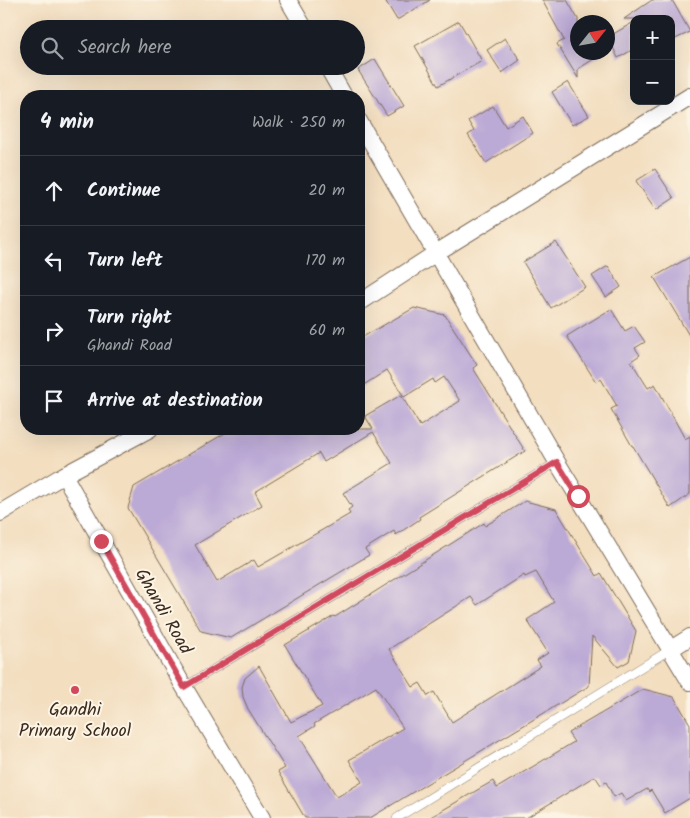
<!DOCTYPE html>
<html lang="en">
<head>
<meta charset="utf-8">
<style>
	body { margin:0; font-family:Kalam,sans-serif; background:#242831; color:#f1f3f6 }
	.controls { position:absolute; right:15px; top:15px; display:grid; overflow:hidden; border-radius:10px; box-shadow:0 5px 20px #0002 }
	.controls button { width:45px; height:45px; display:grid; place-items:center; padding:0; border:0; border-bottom:1px solid #363941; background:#171b24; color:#f1f3f6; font:25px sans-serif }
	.compass { position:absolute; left:570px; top:15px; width:45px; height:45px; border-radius:50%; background:#171b24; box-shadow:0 5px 20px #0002; rotate:59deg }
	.stop { position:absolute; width:15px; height:15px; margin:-11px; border:4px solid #d1495b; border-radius:50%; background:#fff }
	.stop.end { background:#d1495b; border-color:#fff; box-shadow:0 1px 5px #0008 }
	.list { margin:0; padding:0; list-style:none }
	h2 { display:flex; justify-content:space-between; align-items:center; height:65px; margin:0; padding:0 20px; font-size:21px }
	h2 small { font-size:16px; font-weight:400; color:#9ea1a6 }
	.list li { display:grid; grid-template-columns:32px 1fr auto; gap:15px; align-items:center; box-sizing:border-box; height:70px; padding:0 20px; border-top:1px solid #363941 }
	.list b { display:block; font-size:19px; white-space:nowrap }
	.list p { margin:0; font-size:16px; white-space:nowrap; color:#9ea1a6 }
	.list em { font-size:16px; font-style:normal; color:#9ea1a6 }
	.icon { flex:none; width:28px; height:28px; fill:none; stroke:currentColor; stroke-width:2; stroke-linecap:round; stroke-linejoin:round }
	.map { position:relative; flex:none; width:690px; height:818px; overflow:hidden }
	.search { position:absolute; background:#171b24; box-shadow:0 5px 20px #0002; left:20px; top:20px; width:345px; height:55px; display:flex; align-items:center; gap:12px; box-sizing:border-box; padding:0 18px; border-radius:28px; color:#9ea1a6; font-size:19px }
	.panel { position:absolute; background:#171b24; box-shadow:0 5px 20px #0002; left:20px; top:90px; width:345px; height:345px; border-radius:20px }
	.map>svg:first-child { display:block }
</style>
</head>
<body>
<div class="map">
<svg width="690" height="818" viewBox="0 0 690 818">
	<rect width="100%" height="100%" fill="#fcf5e5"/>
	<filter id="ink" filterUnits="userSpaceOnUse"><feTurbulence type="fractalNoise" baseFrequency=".02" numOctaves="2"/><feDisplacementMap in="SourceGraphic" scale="10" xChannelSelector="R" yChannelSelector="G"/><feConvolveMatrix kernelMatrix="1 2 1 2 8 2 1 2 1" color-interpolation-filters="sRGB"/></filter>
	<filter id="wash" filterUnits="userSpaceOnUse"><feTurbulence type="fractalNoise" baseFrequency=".0096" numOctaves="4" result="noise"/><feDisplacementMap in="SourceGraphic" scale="20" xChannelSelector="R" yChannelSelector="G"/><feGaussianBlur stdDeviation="1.12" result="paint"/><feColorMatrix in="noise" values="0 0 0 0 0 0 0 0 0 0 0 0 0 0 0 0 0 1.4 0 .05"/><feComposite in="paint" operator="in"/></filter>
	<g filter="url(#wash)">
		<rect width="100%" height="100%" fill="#f3dec0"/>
		<g id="blocks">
			<g fill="#bba9d6" fill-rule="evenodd">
				<polygon points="385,0 430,0 397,20"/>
				<polygon points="542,0 567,0 578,19 578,52 605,52 578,69 578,78 557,44 564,40"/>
				<polygon points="652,0 672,0 690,32 671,41 671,19 624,19"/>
				<polygon points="459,21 482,61 438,86 415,46"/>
				<polygon points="634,22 634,49 618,58 608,37"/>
				<polygon points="505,38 520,60 502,73 487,50"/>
				<polygon points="375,59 404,106 387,116 358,70"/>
				<polygon points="568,82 589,116 572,125 552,92"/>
				<polygon points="493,106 506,127 523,116 533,133 486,163 468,135 474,131 468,121"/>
				<polygon points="655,169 674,198 656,210 636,181"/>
				<polygon points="556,242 585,287 551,308 523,262"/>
				<polygon points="690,257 690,337 654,277"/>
				<polygon points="608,266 621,287 606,297 592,276"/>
				<path d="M 414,308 L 445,315 L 477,365 L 473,368 L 525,451 L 419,517 L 420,519 L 396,535 L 394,531 L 365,549 L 369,555 L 231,638 L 201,631 L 128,508 L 134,487 L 232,429 L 373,429 L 365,416 L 401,395 L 420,426 L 460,401 L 444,377 L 435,383 L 433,379 L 404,397 L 387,370 L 359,388 L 359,339 ZM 373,432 L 392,463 L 343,493 L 352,507 L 348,510 L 350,514 L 258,567 L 254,560 L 217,582 L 195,545 L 262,505 L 255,492 L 319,453 L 324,462 Z"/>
				<polygon points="611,309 625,331 634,326 645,342 635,348 640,355 631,361 648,388 655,384 685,439 690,436 690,494 670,508 633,446 632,446 611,409 617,406 601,379 596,382 567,336"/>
				<path d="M 525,501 L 556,509 L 597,576 L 601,573 L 636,631 L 629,661 L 618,667 L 592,636 L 589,686 L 370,818 L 305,818 L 278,772 L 285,768 L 248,709 L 243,697 L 242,687 L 245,678 L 259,666 L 291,722 L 322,706 L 285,645 L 334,616 L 335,617 L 484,523 L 485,526 ZM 536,572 L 554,602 L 527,620 L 548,653 L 537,660 L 541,666 L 452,722 L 434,692 L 428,696 L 420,683 L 413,687 L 389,649 L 471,597 L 477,605 L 524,575 L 525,577 ZM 376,687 L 403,728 L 349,760 L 362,782 L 337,797 L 299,736 L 315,726 L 314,724 Z"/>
				<polygon points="643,689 674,697 690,724 690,798 665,813 651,790 649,792 647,789 626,801 621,793 614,797 606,782 601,785 595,776 526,818 429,818 493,781 497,788 574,742 568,733"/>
			</g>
		</g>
	</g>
	<g filter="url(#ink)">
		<use href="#blocks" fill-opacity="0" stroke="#7b6957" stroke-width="1"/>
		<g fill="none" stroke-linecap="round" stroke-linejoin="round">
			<g stroke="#7b6957" stroke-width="9">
				<g id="lane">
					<polyline points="184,687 557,462"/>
					<polyline points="397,818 671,649"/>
				</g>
			</g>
			<g stroke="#7b6957" stroke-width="18">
				<g id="street">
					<polyline points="288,0 305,29"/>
					<polyline points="327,66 344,96"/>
					<polyline points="359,121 557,462 690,682"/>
					<polyline points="359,303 436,253 690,96"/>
					<polyline points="64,475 184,687 262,818"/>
					<polyline points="0,513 64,475 150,429"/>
					<polyline points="671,649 690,637"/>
				</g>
			</g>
			<use href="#lane" stroke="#fff" stroke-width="8"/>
			<use href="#street" stroke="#fff" stroke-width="16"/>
		</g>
	</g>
	<g fill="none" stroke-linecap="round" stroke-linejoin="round" filter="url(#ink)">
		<polyline stroke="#d1495b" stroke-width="6" points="101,541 184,687 557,462 578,496"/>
	</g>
	<circle fill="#d1495b" stroke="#fcf5e5" stroke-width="2" cx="75" cy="690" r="5"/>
	<g text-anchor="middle" stroke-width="4" stroke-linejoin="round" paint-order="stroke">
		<g font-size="18" fill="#3b2a1e" stroke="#fcf5e5">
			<text transform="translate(164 611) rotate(60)" y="6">Ghandi Road</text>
		</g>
		<g font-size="18" fill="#3b2a1e" stroke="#fcf5e5">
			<text x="75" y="715">Gandhi<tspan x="75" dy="21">Primary School</tspan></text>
		</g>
	</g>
</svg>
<div class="controls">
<button>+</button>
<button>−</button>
</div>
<svg class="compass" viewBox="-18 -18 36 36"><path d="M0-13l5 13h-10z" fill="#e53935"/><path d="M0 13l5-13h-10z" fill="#9ea1a6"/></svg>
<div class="stop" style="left:578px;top:496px"></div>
<div class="stop end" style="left:101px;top:541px"></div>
<div class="search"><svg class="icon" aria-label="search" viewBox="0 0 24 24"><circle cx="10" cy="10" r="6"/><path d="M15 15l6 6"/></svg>Search here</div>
<section class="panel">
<h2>4 min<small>Walk · 250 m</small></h2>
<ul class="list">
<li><svg class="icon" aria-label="ahead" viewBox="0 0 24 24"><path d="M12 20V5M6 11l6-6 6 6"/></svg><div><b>Continue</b></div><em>20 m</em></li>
<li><svg class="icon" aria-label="left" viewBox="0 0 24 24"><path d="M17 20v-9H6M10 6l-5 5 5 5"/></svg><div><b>Turn left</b></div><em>170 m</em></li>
<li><svg class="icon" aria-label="right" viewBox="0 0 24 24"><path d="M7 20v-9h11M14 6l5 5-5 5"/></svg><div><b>Turn right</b><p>Ghandi Road</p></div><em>60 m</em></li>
<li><svg class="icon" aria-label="arrive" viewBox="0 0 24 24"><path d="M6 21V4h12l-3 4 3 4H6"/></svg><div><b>Arrive at destination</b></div></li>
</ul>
</section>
</div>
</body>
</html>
